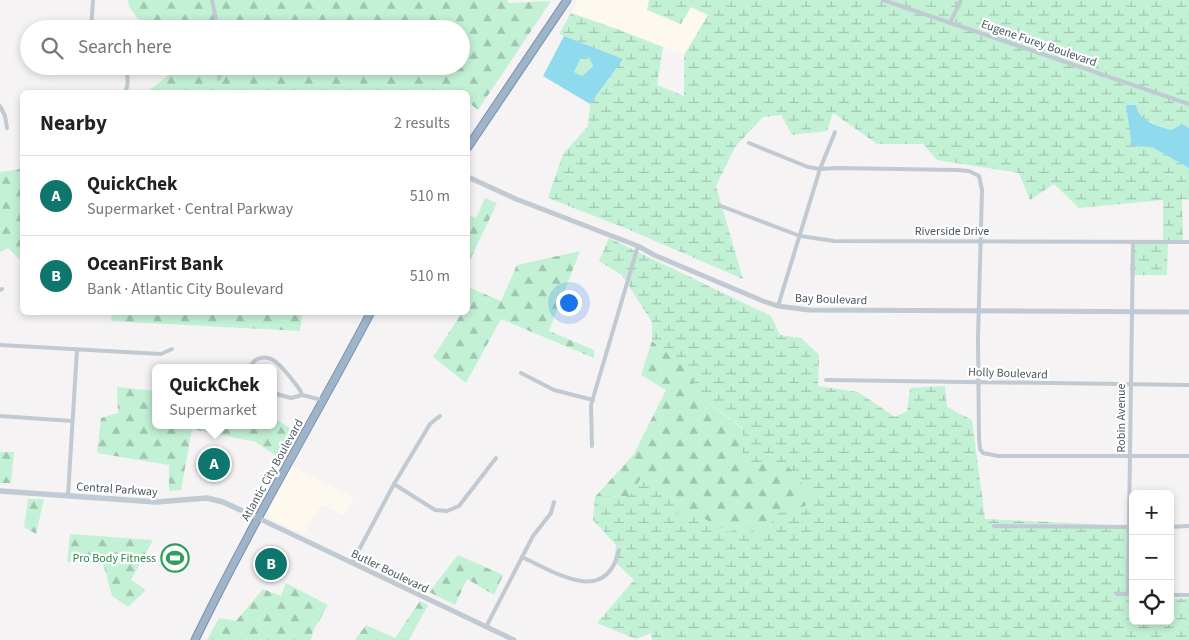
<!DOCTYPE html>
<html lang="en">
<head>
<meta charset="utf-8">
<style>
	body { margin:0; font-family:"Source Sans 3",sans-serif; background:#f2f2f2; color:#222 }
	.controls { position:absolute; right:15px; bottom:15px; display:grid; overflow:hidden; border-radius:8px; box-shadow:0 2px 8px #0003 }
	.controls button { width:45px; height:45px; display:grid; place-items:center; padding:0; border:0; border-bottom:1px solid #e0e0e0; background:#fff; color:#222; font:25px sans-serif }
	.you { position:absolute; left:568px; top:302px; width:18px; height:18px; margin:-12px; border:4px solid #fff; border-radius:50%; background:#1a73e8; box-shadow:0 0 0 8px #1a73e833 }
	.badge { display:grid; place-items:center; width:32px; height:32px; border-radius:50%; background:#0f766e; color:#fff; font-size:16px; font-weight:700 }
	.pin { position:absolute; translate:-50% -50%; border:2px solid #fff; box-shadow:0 1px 5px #0006 }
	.popup { position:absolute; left:152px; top:364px; width:125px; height:65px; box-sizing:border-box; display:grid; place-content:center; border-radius:8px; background:#fff; filter:drop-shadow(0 1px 4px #0005); font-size:16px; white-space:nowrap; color:#767676 }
	.popup b { font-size:19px; color:#222 }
	.popup::after { content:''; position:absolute; left:50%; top:100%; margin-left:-10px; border:10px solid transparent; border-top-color:#fff }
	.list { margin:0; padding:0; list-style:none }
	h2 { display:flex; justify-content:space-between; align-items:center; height:65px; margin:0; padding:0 20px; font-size:21px }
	h2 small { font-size:16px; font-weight:400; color:#767676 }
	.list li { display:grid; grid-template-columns:32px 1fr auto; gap:15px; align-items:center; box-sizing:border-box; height:80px; padding:0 20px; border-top:1px solid #e0e0e0 }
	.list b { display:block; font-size:19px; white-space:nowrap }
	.list p { margin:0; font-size:16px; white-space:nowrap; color:#767676 }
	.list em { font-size:16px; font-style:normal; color:#767676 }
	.icon { flex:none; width:28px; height:28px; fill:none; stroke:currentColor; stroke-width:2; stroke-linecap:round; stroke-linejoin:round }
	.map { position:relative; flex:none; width:1189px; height:640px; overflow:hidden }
	.search { position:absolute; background:#fff; box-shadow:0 2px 8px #0003; left:20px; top:20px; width:450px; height:55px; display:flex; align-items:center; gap:12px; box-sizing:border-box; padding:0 18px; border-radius:28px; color:#767676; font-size:19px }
	.panel { position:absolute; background:#fff; box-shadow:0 2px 8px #0003; left:20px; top:90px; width:450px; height:225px; border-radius:8px }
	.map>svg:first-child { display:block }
</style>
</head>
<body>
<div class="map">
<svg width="1189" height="640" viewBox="0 0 1189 640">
	<defs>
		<pattern id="forest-firs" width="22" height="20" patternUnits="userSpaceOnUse" patternTransform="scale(1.25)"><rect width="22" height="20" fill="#c3f1d5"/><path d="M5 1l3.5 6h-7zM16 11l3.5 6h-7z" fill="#a0c6b0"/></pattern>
		<pattern id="wetland-marsh" width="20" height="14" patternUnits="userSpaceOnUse" patternTransform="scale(1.25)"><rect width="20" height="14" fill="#c3f1d5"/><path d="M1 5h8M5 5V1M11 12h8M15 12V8" fill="none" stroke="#a0c6b0"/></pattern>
	</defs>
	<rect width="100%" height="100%" fill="#f5f3f3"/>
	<g fill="#fdf9ef">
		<polygon points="578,0 649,0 647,10 681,24 691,7 709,15 684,55 617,29 571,13"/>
		<polygon points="292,466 354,498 343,515 322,505 303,534 270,518 267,512"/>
	</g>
	<g fill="url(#forest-firs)">
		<polygon points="128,0 507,0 509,3 551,1 478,110 468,102 468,92 147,92 180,66 461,66 461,29 138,29 141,24 129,6"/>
		<polygon points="589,57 593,65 582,76 574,72 581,58"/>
		<polygon points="22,169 22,262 8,248 0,252 0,172"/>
		<polygon points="485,198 497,203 468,264 468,215 476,218"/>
		<polygon points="580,251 549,331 594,350 594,358 501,319 466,383 433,357 462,313 468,312 468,287 501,301 517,265"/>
		<polygon points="112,312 302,314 300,331 111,321"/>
		<polygon points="652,341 693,373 695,393 743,429 744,464 786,463 817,503 776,514 764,539 729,532 695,514 677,515 671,496 642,477 630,496 595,497 634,454 666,390 641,375"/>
		<polygon points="117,387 155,391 155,425 273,425 273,417 294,431 278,457 256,442 192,429 181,490 169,491 169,465 97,453 101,418 118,413"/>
		<polygon points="0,452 14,452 11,483 0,483"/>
		<polygon points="28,499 44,499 36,534 24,527"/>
		<polygon points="70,534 153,540 131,580 146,590 128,607 112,596 103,563 67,562"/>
		<polygon points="458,555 503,575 494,595 467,579 455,605 429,592"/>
		<polygon points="286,583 328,605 313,631 311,640 207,640 219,618 236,621 263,589 281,596"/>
		<polygon points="420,601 428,605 409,640 355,640 366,625 395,638"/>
	</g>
	<g fill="url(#wetland-marsh)">
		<polygon points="649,0 1189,0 1189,128 1183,124 1171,130 1138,117 1126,105 1153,147 1189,168 1189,200 1182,199 1183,241 1168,240 1167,275 1130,275 1132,240 1163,240 1163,200 1079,208 1054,184 1030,200 1019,173 937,160 923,144 877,144 833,113 827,131 792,135 781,115 763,117 735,147 716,186 743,279 625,228 548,198 563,154 588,126 590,104 622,59 559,34 571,13 617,29 663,47 657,85 684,96 684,55 708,15 691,7 681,24 647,10"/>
		<polygon points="609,238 771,316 780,335 801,338 819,355 818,386 858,392 895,417 907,411 910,388 945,386 947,407 972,420 985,519 1133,526 1133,621 1170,621 1170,599 1189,598 1189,640 652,640 651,633 636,639 597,623 634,580 614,561 616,545 593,520 595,497 630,496 642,476 671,496 678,515 695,514 729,532 746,525 763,539 776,514 817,503 786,464 743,464 743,428 695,393 693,373 652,341 652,322 622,275 599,261"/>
	</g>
	<g fill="#90daee" fill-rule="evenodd">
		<path d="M 564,36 L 623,59 L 590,104 L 543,76 ZM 589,57 L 593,66 L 582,76 L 574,72 L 581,58 Z"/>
		<path d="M 1126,105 L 1136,105 C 1139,122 1157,125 1171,130 L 1183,124 L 1189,128 L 1189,168 L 1152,147 L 1132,146 Z"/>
	</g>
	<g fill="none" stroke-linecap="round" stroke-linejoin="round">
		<g stroke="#7690ad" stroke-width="9">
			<g id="trunk">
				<polyline points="468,147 567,0"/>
				<path d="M 195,640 C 249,528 313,422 371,312"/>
			</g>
		</g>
		<g stroke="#c1cad2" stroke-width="4">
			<polyline points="212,0 218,29"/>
			<polyline points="883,0 1189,104"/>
			<polyline points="950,23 961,0"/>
			<polyline points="91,29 93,0"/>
			<polyline points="219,79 222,66"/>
			<path d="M 125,92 C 129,85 128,74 125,66"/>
			<polyline points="0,106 5,116 7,128"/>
			<polyline points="749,143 808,167 820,169 837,168 957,170 969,171 979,176 982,190 978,339 979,438 980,449 983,453 998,456 1189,456"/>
			<polyline points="721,206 800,236 834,241 1189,242"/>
			<polyline points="0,290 2,289"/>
			<polyline points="778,306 820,169 835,132"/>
			<polyline points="0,345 161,354 172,349"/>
			<path d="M 250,368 C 254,356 267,355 276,362 C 285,369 293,381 300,390 L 302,395 L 291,398 L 273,393"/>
			<polyline points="521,373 554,390 593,400"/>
			<path d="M 826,380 C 947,382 1068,384 1189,385"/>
			<polyline points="302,395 322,400"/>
			<polyline points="0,416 72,421"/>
			<polyline points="592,446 591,405 638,246"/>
			<polyline points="394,484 435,510 447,511 459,506 496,458"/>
			<polyline points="68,495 77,350"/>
			<polyline points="994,526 1133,527"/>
			<polyline points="1170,527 1189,526"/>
			<path d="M 522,557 C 555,572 606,607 619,550"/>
			<polyline points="352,563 394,484 430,424 440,416"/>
			<polyline points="1117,594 1133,594"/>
			<polyline points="1128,594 1133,242"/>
			<polyline points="1170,595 1189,595"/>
			<polyline points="486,627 533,536 551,513 554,502"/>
		</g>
		<g stroke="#c1cad2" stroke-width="5">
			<polyline points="468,177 516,199 638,246 654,255 763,301 778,306 809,310 1189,312"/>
			<polyline points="258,518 514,640"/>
		</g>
		<polyline stroke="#c1cbd6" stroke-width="5.5" points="0,491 156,502 207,498 223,502 258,518"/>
		<use href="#trunk" stroke="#9fb4c9" stroke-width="7"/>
	</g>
	<defs>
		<g id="stadium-ring" transform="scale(1.4375)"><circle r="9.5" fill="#fff" stroke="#2e9e5b" stroke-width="1.5"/><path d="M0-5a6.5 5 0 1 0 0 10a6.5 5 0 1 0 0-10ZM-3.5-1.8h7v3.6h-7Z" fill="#2e9e5b"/></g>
	</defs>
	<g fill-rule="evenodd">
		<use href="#stadium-ring" x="175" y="558"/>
	</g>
	<g text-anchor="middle" stroke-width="4.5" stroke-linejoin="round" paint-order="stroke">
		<g font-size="12" fill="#4a5661" stroke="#fff">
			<text transform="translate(1039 43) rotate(19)" y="4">Eugene Furey Boulevard</text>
			<text x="952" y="235">Riverside Drive</text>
			<text transform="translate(831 299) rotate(2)" y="4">Bay Boulevard</text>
			<text transform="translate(1008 373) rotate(2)" y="4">Holly Boulevard</text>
			<text transform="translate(1121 418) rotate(-90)" y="4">Robin Avenue</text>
			<text transform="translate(272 470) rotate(-61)" y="4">Atlantic City Boulevard</text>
			<text transform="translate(117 489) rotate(4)" y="4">Central Parkway</text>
			<text transform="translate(390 571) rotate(26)" y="4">Butler Boulevard</text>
		</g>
		<g font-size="12" fill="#27864d" stroke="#fff" text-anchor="end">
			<text x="156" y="562">Pro Body Fitness</text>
		</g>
	</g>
</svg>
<div class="controls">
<button>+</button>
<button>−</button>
<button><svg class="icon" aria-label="locate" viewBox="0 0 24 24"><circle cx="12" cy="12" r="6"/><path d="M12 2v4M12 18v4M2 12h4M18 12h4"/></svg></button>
</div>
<div class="you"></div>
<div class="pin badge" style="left:214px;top:464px">A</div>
<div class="popup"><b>QuickChek</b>Supermarket</div>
<div class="pin badge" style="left:271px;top:564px">B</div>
<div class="search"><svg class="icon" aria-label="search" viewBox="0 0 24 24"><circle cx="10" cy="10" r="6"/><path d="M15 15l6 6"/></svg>Search here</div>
<section class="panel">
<h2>Nearby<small>2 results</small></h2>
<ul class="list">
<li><span class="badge">A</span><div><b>QuickChek</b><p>Supermarket · Central Parkway</p></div><em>510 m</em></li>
<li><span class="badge">B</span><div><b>OceanFirst Bank</b><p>Bank · Atlantic City Boulevard</p></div><em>510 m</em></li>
</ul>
</section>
</div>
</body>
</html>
